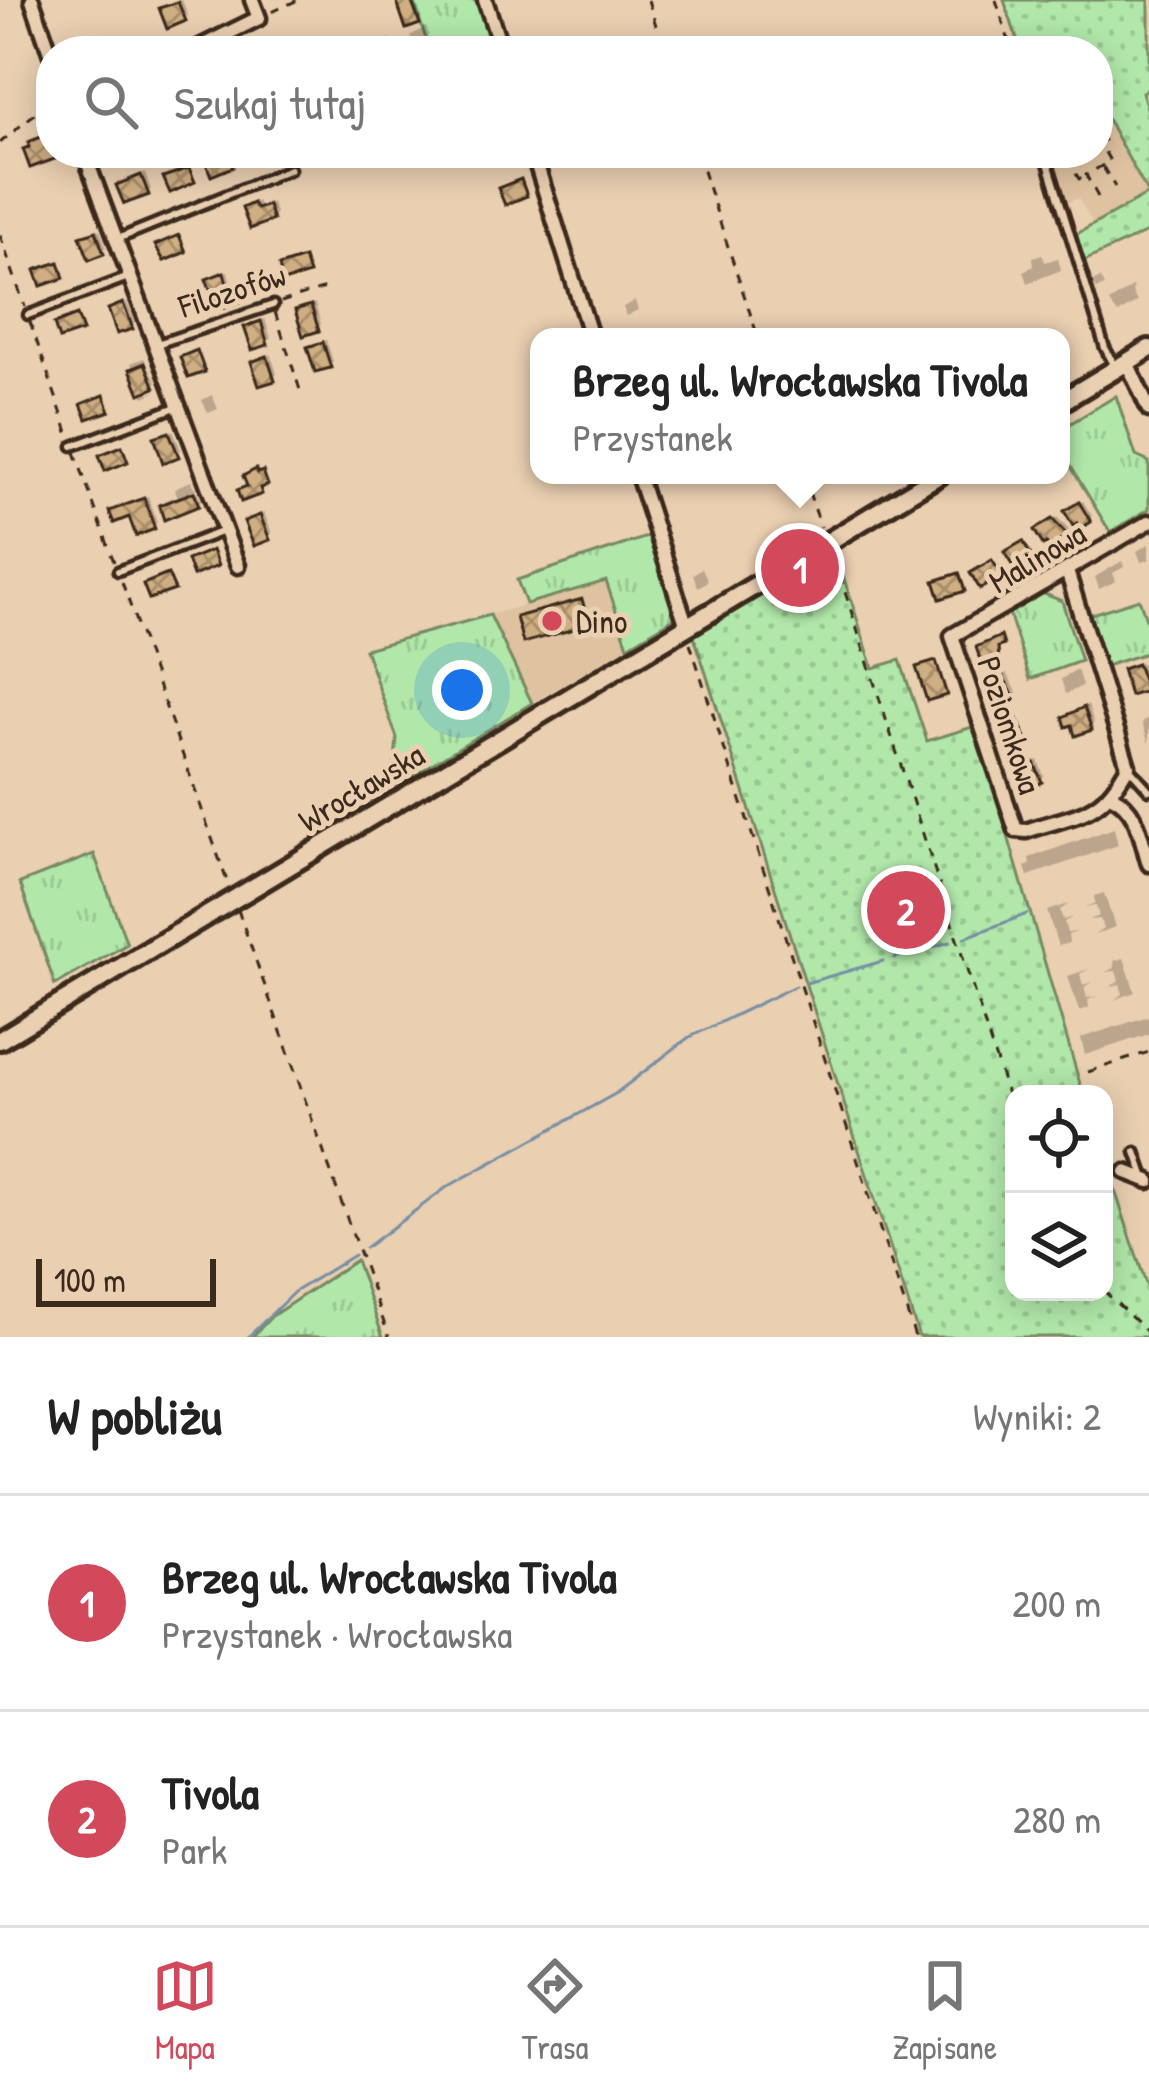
<!DOCTYPE html>
<html lang="pl">
<head>
<meta charset="utf-8">
<style>
	body { margin:0; font-family:"Patrick Hand",sans-serif; background:#f6f6f6; color:#222 }
	.controls { position:absolute; right:36px; bottom:36px; display:grid; overflow:hidden; border-radius:24px; box-shadow:0 6px 30px #0003 }
	.controls button { width:108px; height:108px; display:grid; place-items:center; padding:0; border:0; border-bottom:3px solid #e0e0e0; background:#fff; color:#222; font:60px sans-serif }
	.scale { position:absolute; left:36px; bottom:30px; width:180px; box-sizing:border-box; padding-left:12px; border:6px solid #3b2a1e; border-top:0; font-size:33px; line-height:42px; white-space:nowrap; color:#3b2a1e; -webkit-text-stroke:9px #eacfb1; paint-order:stroke }
	.you { position:absolute; left:462px; top:690px; width:42px; height:42px; margin:-30px; border:9px solid #fff; border-radius:50%; background:#1a73e8; box-shadow:0 0 0 18px #1a73e833 }
	.badge { display:grid; place-items:center; width:78px; height:78px; border-radius:50%; background:#d1495b; color:#fff; font-size:39px; font-weight:700 }
	.pin { position:absolute; translate:-50% -50%; border:6px solid #fff; box-shadow:0 3px 12px #0006 }
	.popup { position:absolute; left:530px; top:328px; width:540px; height:156px; box-sizing:border-box; display:grid; place-content:center; border-radius:24px; background:#fff; filter:drop-shadow(0 3px 9px #0005); font-size:39px; white-space:nowrap; color:#767676 }
	.popup b { font-size:45px; color:#222 }
	.popup::after { content:''; position:absolute; left:50%; top:100%; margin-left:-24px; border:24px solid transparent; border-top-color:#fff }
	.list { margin:0; padding:0; list-style:none }
	h2 { display:flex; justify-content:space-between; align-items:center; height:156px; margin:0; padding:0 48px; font-size:51px }
	h2 small { font-size:39px; font-weight:400; color:#767676 }
	.list li { display:grid; grid-template-columns:78px 1fr auto; gap:36px; align-items:center; box-sizing:border-box; height:216px; padding:0 48px; border-top:3px solid #e0e0e0 }
	.list b { display:block; font-size:45px; white-space:nowrap }
	.list p { margin:0; font-size:39px; white-space:nowrap; color:#767676 }
	.list em { font-size:39px; font-style:normal; color:#767676 }
	.icon { flex:none; width:66px; height:66px; fill:none; stroke:currentColor; stroke-width:2; stroke-linecap:round; stroke-linejoin:round }
	.map { position:relative; flex:none; width:1149px; height:1337px; overflow:hidden }
	.search { position:absolute; background:#fff; box-shadow:0 6px 30px #0003; left:36px; right:36px; top:36px; height:132px; display:flex; align-items:center; gap:30px; box-sizing:border-box; padding:0 42px; border-radius:48px; color:#767676; font-size:45px }
	.sheet { height:588px; background:#fff }
	nav { display:flex; justify-content:space-around; align-items:center; box-sizing:border-box; height:168px; border-top:3px solid #e0e0e0; background:#fff; font-size:33px; color:#767676 }
	nav a { display:grid; justify-items:center; gap:6px }
	nav .on { color:#d1495b }
	.map>svg:first-child { display:block }
</style>
</head>
<body>
<div class="map">
<svg width="1149" height="1337" viewBox="0 0 1149 1337">
	<defs>
		<pattern id="grass-tufts" width="24" height="20" patternUnits="userSpaceOnUse" patternTransform="scale(3)"><rect width="24" height="20" fill="#b1e8aa"/><path d="M3 7l-1-3M5 7V3M7 7l1-3M15 17l-1-3M17 17v-4M19 17l1-3" fill="none" stroke="#99c792"/></pattern>
		<pattern id="garden-dots" width="8" height="8" patternUnits="userSpaceOnUse" patternTransform="scale(3)"><rect width="8" height="8" fill="#b1e8aa"/><path d="M2 2h.1M6 6h.1" fill="none" stroke="#99c792" stroke-width="1.8" stroke-linecap="round"/></pattern>
		<pattern id="building-cross-hatch" width="8" height="8" patternUnits="userSpaceOnUse" patternTransform="scale(3)"><rect width="8" height="8" fill="#cfae82"/><path d="M0 0l8 8M0 8l8-8" fill="none" stroke="#a98e6a"/></pattern>
	</defs>
	<rect width="100%" height="100%" fill="#eacfb1"/>
	<filter id="ink" filterUnits="userSpaceOnUse"><feTurbulence type="fractalNoise" baseFrequency=".00833" numOctaves="2"/><feDisplacementMap in="SourceGraphic" scale="24" xChannelSelector="R" yChannelSelector="G"/><feConvolveMatrix kernelMatrix="1 2 1 2 8 2 1 2 1" color-interpolation-filters="sRGB"/></filter>
	<g filter="url(#ink)">
		<g fill="#dfc2a0">
			<polygon points="1105,116 1149,195 1094,225 1078,198 1067,203 1050,153 1098,153 1098,120"/>
			<polygon points="606,581 628,646 532,703 490,615"/>
		</g>
		<g fill="url(#grass-tufts)" stroke="#768964" stroke-width="3">
			<polygon points="413,0 477,0 493,51 430,51"/>
			<polygon points="1116,396 1136,456 1149,462 1149,509 1110,532 1061,450 1061,429"/>
			<polygon points="653,535 676,617 628,646 606,581 526,604 517,580"/>
			<polygon points="1042,593 1062,601 1081,661 1030,679 1009,613"/>
			<polygon points="1139,599 1149,627 1149,652 1102,667 1085,616"/>
			<polygon points="490,615 532,703 399,784 393,781 397,738 365,649"/>
			<polygon points="94,854 127,944 55,985 20,883"/>
			<polygon points="356,1260 383,1337 252,1337 272,1316"/>
		</g>
		<g fill="url(#garden-dots)" stroke="#768964" stroke-width="3">
			<polygon points="1004,0 1149,0 1149,89 1142,92 1149,114 1149,231 1084,261 1075,235 1148,194 1106,117 1098,120 1098,51 1021,51"/>
			<polygon points="835,551 873,668 900,660 927,741 976,726 1083,1094 1014,1094 1014,1292 1104,1292 1104,1157 1149,1293 1149,1337 919,1337 694,636"/>
		</g>
		<g fill="#0003">
			<polygon points="182,0 188,15 184,19 162,9"/>
			<polygon points="400,0 415,0 422,17 418,21"/>
			<polygon points="426,27 429,35 414,44 410,36"/>
			<polygon points="391,39 396,49 384,51 381,45"/>
			<polygon points="145,173 151,189 147,193 120,185"/>
			<polygon points="257,201 260,206 272,203 276,214 272,218 245,209"/>
			<polygon points="100,230 106,247 102,251 84,237"/>
			<polygon points="1042,254 1045,262 1058,258 1061,270 1028,283 1024,271 1034,266 1033,257"/>
			<polygon points="228,271 232,290 241,287 244,294 240,298 223,295 214,276"/>
			<polygon points="1100,278 1104,286 1096,290 1093,282"/>
			<polygon points="1134,286 1132,292 1137,302 1118,314 1109,302"/>
			<polygon points="635,301 638,310 626,316 623,307"/>
			<polygon points="127,302 135,322 131,326 111,310"/>
			<polygon points="315,303 321,324 318,328 298,311"/>
			<polygon points="265,319 271,338 267,342 247,328"/>
			<polygon points="326,340 333,361 329,365 310,348"/>
			<polygon points="271,354 277,374 273,378 254,362"/>
			<polygon points="144,358 157,382 145,394 157,391 144,397 131,363"/>
			<polygon points="212,395 218,409 208,413 202,400"/>
			<polygon points="173,430 181,450 177,454 157,438"/>
			<polygon points="191,481 201,500 198,504 162,506 178,497 175,490 179,486"/>
			<polygon points="148,496 157,523 153,527 131,513 113,511"/>
			<polygon points="1083,501 1092,516 1089,520 1071,508"/>
			<polygon points="264,513 272,533 268,537 248,521"/>
			<polygon points="1057,517 1069,530 1050,543 1041,527"/>
			<polygon points="1149,544 1149,560 1141,562 1137,551"/>
			<polygon points="1122,561 1124,567 1113,573 1116,581 1099,589 1095,577"/>
			<polygon points="702,568 708,581 698,587 693,574"/>
			<polygon points="1141,662 1149,683 1146,688 1126,669"/>
			<polygon points="1077,670 1082,686 1066,694 1061,679"/>
			<polygon points="1007,673 1017,692 1007,705 994,680"/>
			<polygon points="1088,705 1094,723 1090,727 1070,714"/>
			<polygon points="1146,719 1149,719 1149,744 1142,723"/>
			<polygon points="1038,760 1044,776 1041,780 1020,768"/>
			<polygon points="1114,828 1118,845 1028,876 1025,867 1030,865 1029,858"/>
			<polygon points="1104,893 1115,927 1094,935 1103,929 1100,919 1089,920 1099,916 1096,906 1085,907 1095,903 1094,896"/>
			<polygon points="1069,904 1060,910 1063,920 1073,917 1064,922 1067,933 1077,932 1068,935 1069,943 1058,946 1047,911"/>
			<polygon points="1124,958 1135,992 1114,1000 1123,994 1120,984 1110,987 1119,981 1116,971 1105,972 1115,968 1114,961"/>
			<polygon points="1089,969 1080,974 1083,985 1093,982 1084,987 1087,998 1098,996 1088,1000 1089,1008 1079,1011 1068,976"/>
			<polygon points="1149,1016 1149,1034 1085,1055 1081,1038"/>
		</g>
		<g fill="none" stroke-linecap="round" stroke-linejoin="round">
			<g stroke="#778fa4" stroke-width="3">
				<polyline points="964,938 1027,914"/>
				<polyline points="894,958 950,942"/>
				<polyline points="806,983 883,961"/>
				<polyline points="365,1248 447,1187 615,1094 688,1038 795,986"/>
				<polyline points="248,1337 294,1292 354,1255"/>
			</g>
		</g>
		<g fill="url(#building-cross-hatch)" stroke="#3b2a1e" stroke-width="3">
			<polygon points="396,0 411,0 420,24 406,29"/>
			<polygon points="178,2 186,21 167,29 159,8"/>
			<polygon points="44,136 51,153 63,156 30,168 23,149 29,147 28,142"/>
			<polygon points="228,153 233,167 211,176 205,161"/>
			<polygon points="189,168 195,182 170,193 163,177"/>
			<polygon points="141,175 149,195 124,204 116,185"/>
			<polygon points="521,179 527,196 505,205 498,188"/>
			<polygon points="253,203 257,209 268,205 273,220 250,229 242,208"/>
			<polygon points="96,231 104,254 89,260 80,236"/>
			<polygon points="179,235 186,252 164,261 155,245"/>
			<polygon points="304,258 309,274 283,282 279,266"/>
			<polygon points="59,262 64,278 41,286 35,270"/>
			<polygon points="224,272 229,292 237,288 242,301 225,308 223,304 217,307 214,300 220,297 217,289 211,291 206,279"/>
			<polygon points="123,303 133,329 117,334 108,309"/>
			<polygon points="311,305 319,331 303,336 295,310"/>
			<polygon points="77,315 83,331 59,339 54,324"/>
			<polygon points="261,321 268,345 252,350 244,327"/>
			<polygon points="323,342 331,368 315,372 307,347"/>
			<polygon points="197,350 205,372 188,378 180,357"/>
			<polygon points="267,356 275,381 259,386 251,362"/>
			<polygon points="145,363 155,388 140,394 130,369"/>
			<polygon points="104,395 110,411 87,419 81,404"/>
			<polygon points="169,432 179,457 163,463 154,437"/>
			<polygon points="122,446 128,462 105,471 99,455"/>
			<polygon points="256,469 258,473 263,471 268,485 260,488 262,494 241,502 237,490 247,486 243,476"/>
			<polygon points="194,492 199,506 164,520 159,505"/>
			<polygon points="144,498 155,529 136,536 129,517 114,523 109,511"/>
			<polygon points="1079,502 1091,522 1080,529 1077,523 1073,526 1064,511"/>
			<polygon points="260,515 270,540 254,546 244,521"/>
			<polygon points="1052,519 1068,536 1049,547 1046,543 1043,545 1034,530"/>
			<polygon points="1023,541 1032,557 1014,568 1004,552"/>
			<polygon points="212,550 218,566 193,576 187,560"/>
			<polygon points="992,560 1002,576 980,589 970,573"/>
			<polygon points="959,573 965,591 940,599 934,581"/>
			<polygon points="168,574 175,590 149,599 143,584"/>
			<polygon points="582,599 589,625 523,643 516,617"/>
			<polygon points="1001,636 1004,645 998,647 999,663 983,668 976,647"/>
			<polygon points="936,661 947,695 927,701 916,667"/>
			<polygon points="1137,664 1147,691 1130,696 1122,669"/>
			<polygon points="1003,676 1015,699 1008,701 1009,708 997,709 990,679"/>
			<polygon points="1084,707 1092,730 1075,736 1072,725 1066,727 1063,717"/>
			<polygon points="1016,717 1027,740 1009,746 1001,722"/>
			<polygon points="1034,762 1042,782 1023,791 1017,767"/>
		</g>
		<g fill="none" stroke-linecap="round" stroke-linejoin="round">
			<g stroke="#3b2a1e" stroke-width="15">
				<g id="lane">
					<polyline points="1045,153 1105,348 1115,366"/>
					<polyline points="120,238 290,169"/>
					<polyline points="28,315 131,276"/>
					<polyline points="157,344 273,305"/>
					<polyline points="73,446 176,407"/>
					<polyline points="118,571 226,530"/>
					<polyline points="1130,769 1149,790"/>
					<polyline points="1136,1152 1145,1178"/>
				</g>
			</g>
			<g stroke="#3b2a1e" stroke-width="21">
				<g id="street">
					<polyline points="32,0 51,55"/>
					<polyline points="485,0 502,51"/>
					<polyline points="192,51 259,18 252,0"/>
					<polyline points="84,153 238,566"/>
					<polyline points="533,153 591,337"/>
					<polyline points="1127,362 1149,410"/>
					<polyline points="638,475 687,627"/>
					<path d="M 1067,571 L 1128,766 C 1100,818 1078,813 1026,831 L 1016,830 L 952,636 L 1149,522"/>
					<path d="M 1112,796 C 1138,808 1141,839 1149,864"/>
					<polyline points="1126,1172 1149,1181"/>
				</g>
			</g>
			<g stroke="#3b2a1e" stroke-width="26">
				<g id="secondary">
					<polyline points="1061,402 1149,349"/>
					<polyline points="0,1040 939,475"/>
				</g>
			</g>
			<g stroke="#3b2a1e" stroke-width="3" stroke-dasharray="9 9" stroke-linecap="butt">
				<polyline points="648,0 664,51"/>
				<polyline points="996,0 1012,51"/>
				<polyline points="272,12 298,0"/>
				<polyline points="0,143 51,100"/>
				<polyline points="697,153 758,337"/>
				<polyline points="1067,158 1079,179 1084,176"/>
				<polyline points="1103,167 1115,187"/>
				<polyline points="1098,197 1086,175 1110,161 1099,142 1104,140 1099,137"/>
				<polyline points="0,235 25,307"/>
				<polyline points="281,302 325,288"/>
				<polyline points="275,312 300,390"/>
				<polyline points="30,322 70,438"/>
				<polyline points="75,452 114,562"/>
				<polyline points="803,475 821,527"/>
				<polyline points="834,558 1014,1116"/>
				<polyline points="122,582 228,884"/>
				<polyline points="690,643 915,1337"/>
				<polyline points="238,910 389,1337"/>
				<polyline points="1088,1072 1149,1052"/>
				<polyline points="1104,1291 1149,1334"/>
			</g>
			<use href="#lane" stroke="#eacfb1" stroke-width="6"/>
			<use href="#street" stroke="#eacfb1" stroke-width="12"/>
			<use href="#secondary" stroke="#eacfb1" stroke-width="16"/>
		</g>
	</g>
	<circle fill="#d1495b" stroke="#eacfb1" stroke-width="4.5" cx="552" cy="621" r="12"/>
	<g text-anchor="middle" stroke-width="10" stroke-linejoin="round" paint-order="stroke">
		<g font-size="33" fill="#3b2a1e" stroke="#eacfb1">
			<text transform="translate(232 290) rotate(-18)" y="12">Filozofów</text>
			<text transform="translate(1037 557) rotate(-31)" y="12">Malinowa</text>
			<text transform="translate(1010 725) rotate(72)" y="12">Poziomkowa</text>
			<text transform="translate(361 787) rotate(-31)" y="12">Wrocławska</text>
		</g>
		<g font-size="33" fill="#3b2a1e" stroke="#eacfb1" text-anchor="start">
			<text x="576" y="633">Dino</text>
		</g>
	</g>
</svg>
<div class="controls">
<button><svg class="icon" aria-label="locate" viewBox="0 0 24 24"><circle cx="12" cy="12" r="6"/><path d="M12 2v4M12 18v4M2 12h4M18 12h4"/></svg></button>
<button><svg class="icon" aria-label="layers" viewBox="0 0 24 24"><path d="M12 4l9 5-9 5-9-5zM3 14l9 5 9-5"/></svg></button>
</div>
<div class="scale">100 m</div>
<div class="you"></div>
<div class="pin badge" style="left:800px;top:568px">1</div>
<div class="popup"><b>Brzeg ul. Wrocławska Tivola</b>Przystanek</div>
<div class="pin badge" style="left:906px;top:910px">2</div>
<div class="search"><svg class="icon" aria-label="search" viewBox="0 0 24 24"><circle cx="10" cy="10" r="6"/><path d="M15 15l6 6"/></svg>Szukaj tutaj</div>
</div>
<section class="sheet">
<h2>W pobliżu<small>Wyniki: 2</small></h2>
<ul class="list">
<li><span class="badge">1</span><div><b>Brzeg ul. Wrocławska Tivola</b><p>Przystanek · Wrocławska</p></div><em>200 m</em></li>
<li><span class="badge">2</span><div><b>Tivola</b><p>Park</p></div><em>280 m</em></li>
</ul>
</section>
<nav>
<a class="on"><svg class="icon" aria-label="map" viewBox="0 0 24 24"><path d="M3 6l6-2 6 2 6-2v14l-6 2-6-2-6 2zM9 4v14M15 6v14"/></svg>Mapa</a>
<a><svg class="icon" aria-label="directions" viewBox="0 0 24 24"><path d="M12 3l9 9-9 9-9-9zM9 14v-3h6M13 9l2 2-2 2"/></svg>Trasa</a>
<a><svg class="icon" aria-label="saved" viewBox="0 0 24 24"><path d="M7 4h10v16l-5-4-5 4z"/></svg>Zapisane</a>
</nav>
</body>
</html>
